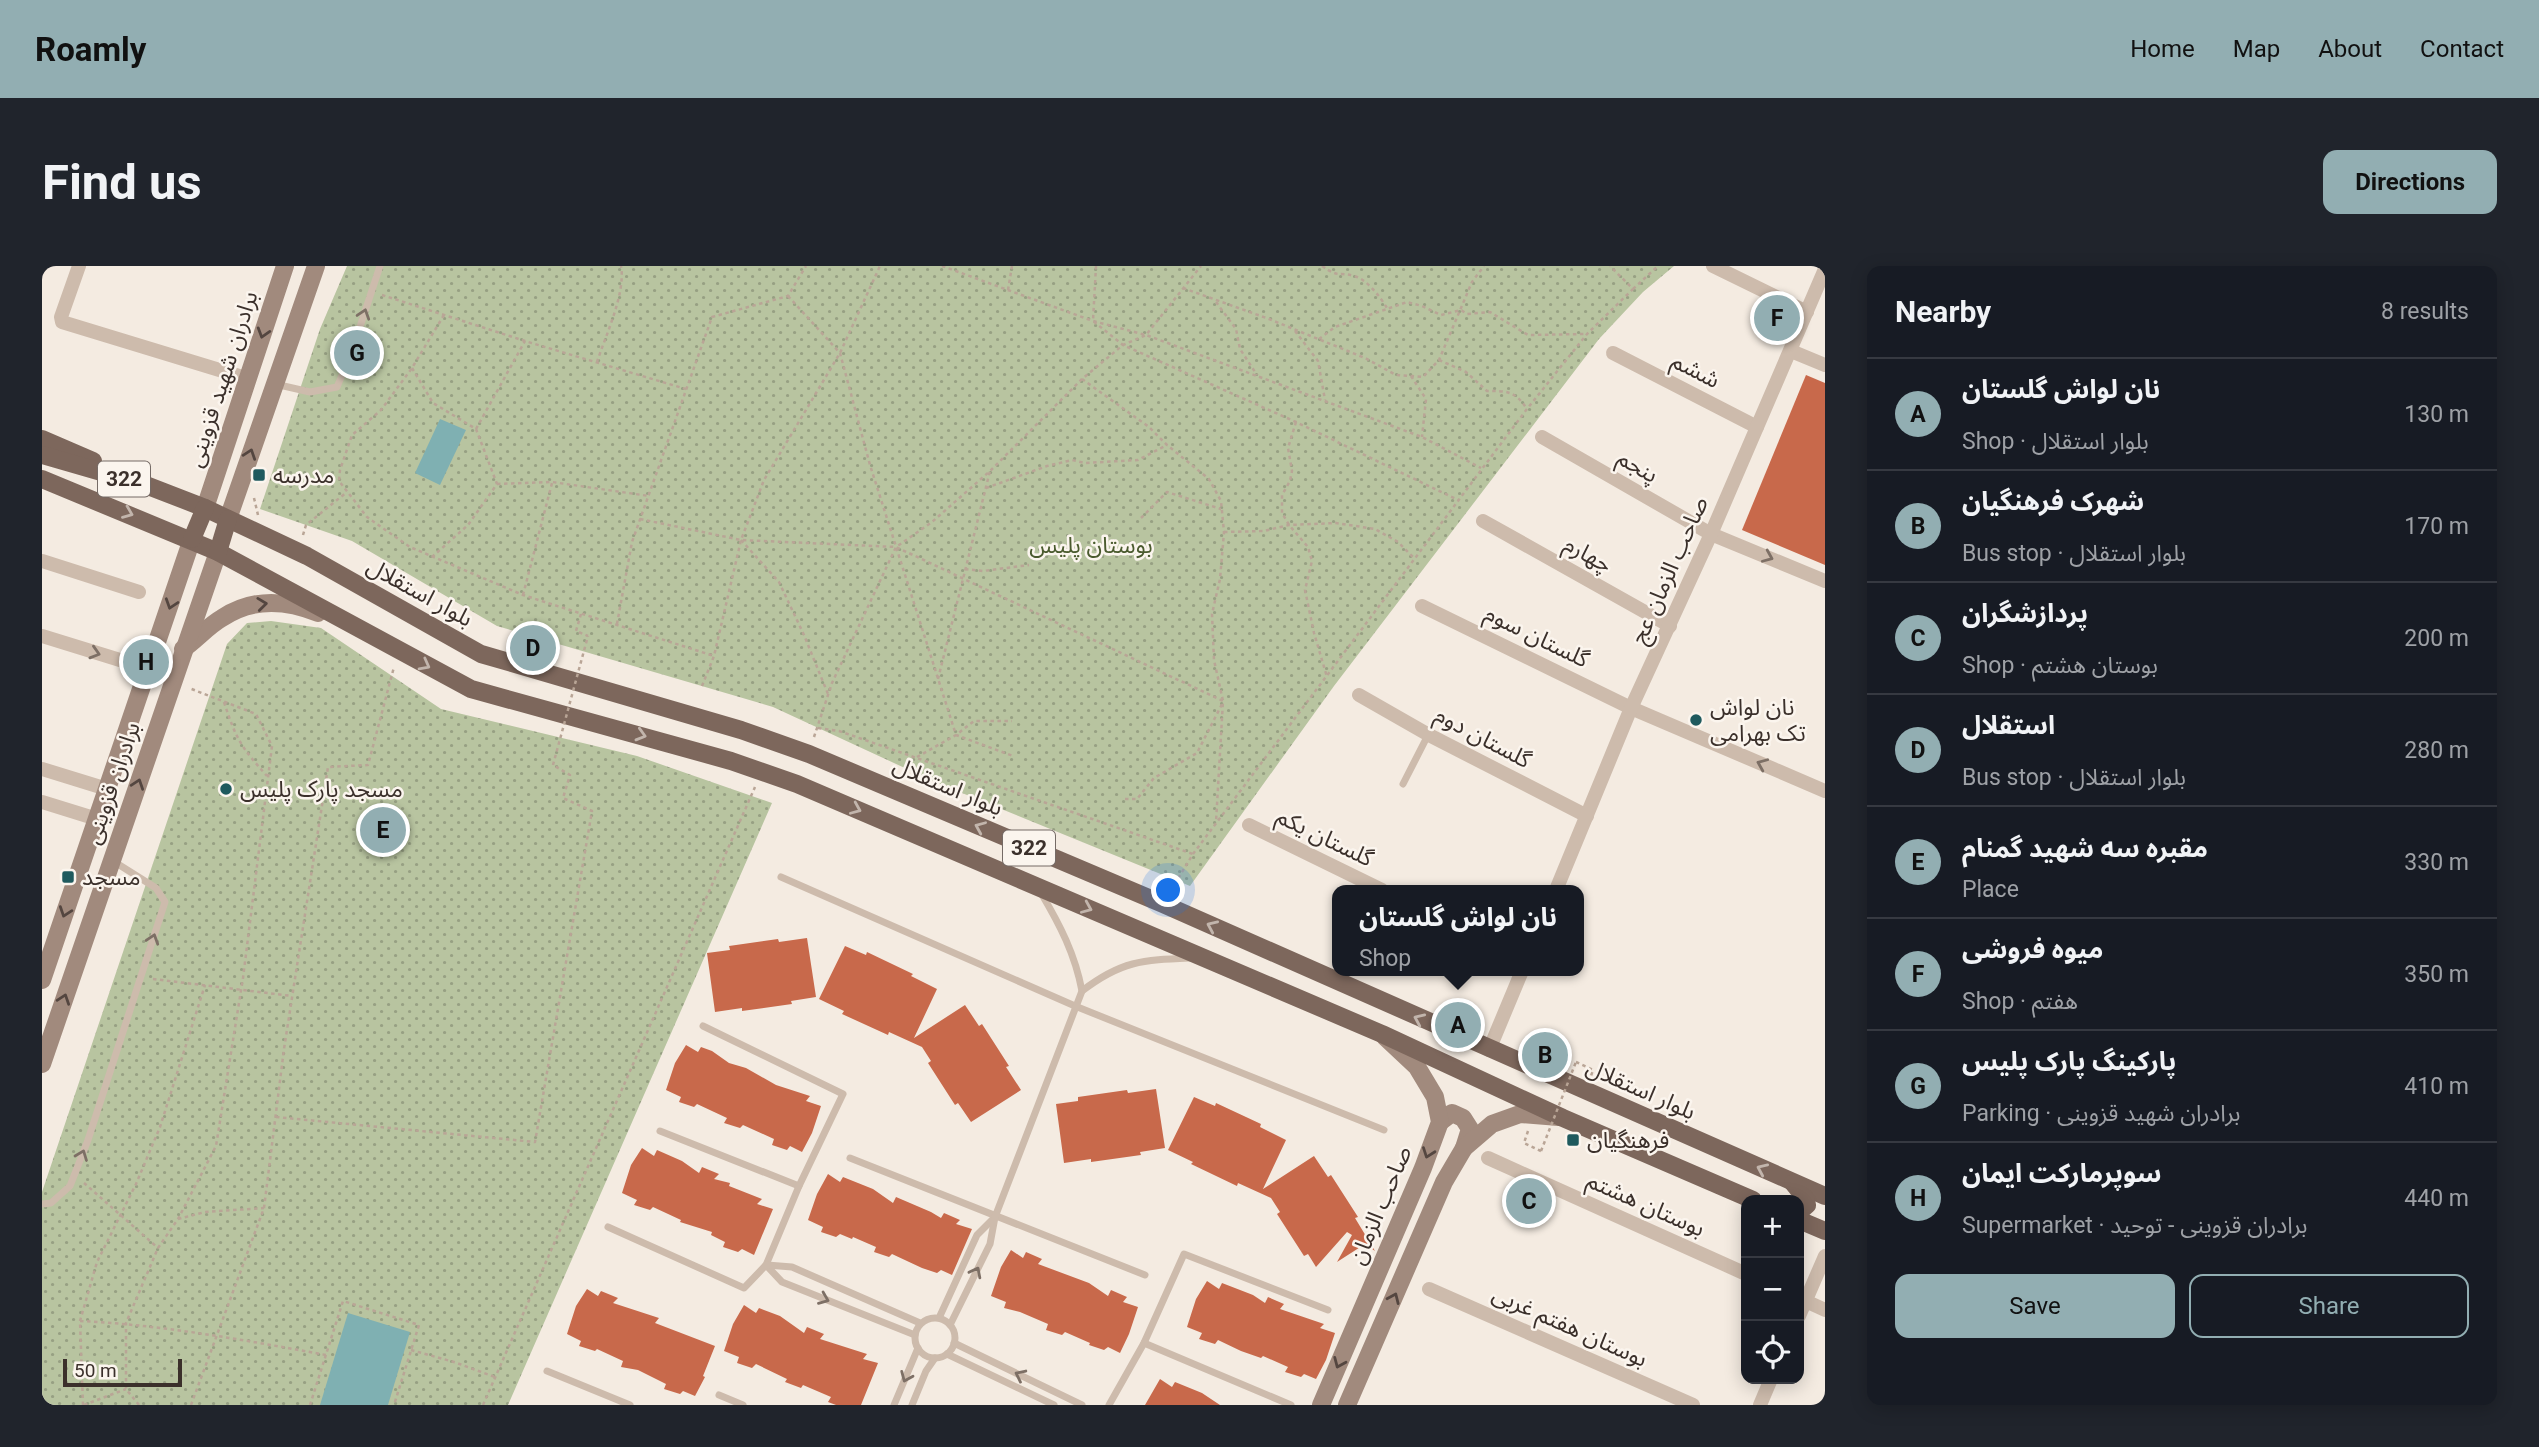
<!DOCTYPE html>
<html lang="en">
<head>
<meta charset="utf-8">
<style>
	body { margin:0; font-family:Roboto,"Noto Sans Arabic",sans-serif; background:#20242c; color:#f1f3f6 }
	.controls { position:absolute; right:21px; bottom:21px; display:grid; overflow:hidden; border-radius:14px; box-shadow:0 4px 18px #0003 }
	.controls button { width:63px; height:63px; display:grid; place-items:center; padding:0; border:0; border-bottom:2px solid #363941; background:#171b24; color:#f1f3f6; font:35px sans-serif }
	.scale { position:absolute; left:21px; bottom:18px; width:119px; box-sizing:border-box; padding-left:7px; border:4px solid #3b302b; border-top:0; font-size:19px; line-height:24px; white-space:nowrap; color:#3b302b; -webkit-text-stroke:5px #fbf5ee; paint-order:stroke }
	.you { position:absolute; left:1127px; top:625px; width:24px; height:24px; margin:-18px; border:5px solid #fff; border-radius:50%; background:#1a73e8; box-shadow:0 0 0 10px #1a73e833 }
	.badge { display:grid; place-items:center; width:46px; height:46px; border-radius:50%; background:#92aeb2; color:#111; font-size:23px; font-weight:700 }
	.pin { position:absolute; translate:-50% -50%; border:4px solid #fff; box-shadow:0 2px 7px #0006 }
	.popup { position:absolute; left:1290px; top:619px; width:252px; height:91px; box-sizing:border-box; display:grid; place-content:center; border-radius:14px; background:#171b24; filter:drop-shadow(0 2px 5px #0005); font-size:23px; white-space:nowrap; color:#9ea1a6 }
	.popup b { font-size:26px; color:#f1f3f6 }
	.popup::after { content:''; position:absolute; left:50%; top:100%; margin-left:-14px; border:14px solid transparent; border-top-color:#171b24 }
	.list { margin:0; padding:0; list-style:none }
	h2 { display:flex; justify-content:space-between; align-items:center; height:91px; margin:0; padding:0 28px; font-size:30px }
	h2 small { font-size:23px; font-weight:400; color:#9ea1a6 }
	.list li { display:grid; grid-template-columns:46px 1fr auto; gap:21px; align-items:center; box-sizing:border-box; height:112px; padding:0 28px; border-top:2px solid #363941 }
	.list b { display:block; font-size:26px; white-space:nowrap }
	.list p { margin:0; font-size:23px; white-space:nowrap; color:#9ea1a6 }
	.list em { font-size:23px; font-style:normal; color:#9ea1a6 }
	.actions { display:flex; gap:14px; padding:21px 28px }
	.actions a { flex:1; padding:16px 0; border:2px solid #92aeb2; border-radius:14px; text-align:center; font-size:24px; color:#92aeb2 }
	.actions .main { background:#92aeb2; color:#111 }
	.icon { flex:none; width:38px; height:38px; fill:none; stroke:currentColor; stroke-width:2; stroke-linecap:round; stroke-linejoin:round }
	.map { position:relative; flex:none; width:1783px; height:1139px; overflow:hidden; border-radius:14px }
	header { display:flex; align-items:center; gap:42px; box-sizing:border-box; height:98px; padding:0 35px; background:#92aeb2; color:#111 }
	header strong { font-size:33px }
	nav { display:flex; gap:38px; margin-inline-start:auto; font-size:24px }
	.intro { display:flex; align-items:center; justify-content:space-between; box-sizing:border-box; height:168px; padding:0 42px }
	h1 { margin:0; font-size:49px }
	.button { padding:18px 32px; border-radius:14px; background:#92aeb2; color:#111; font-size:24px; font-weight:700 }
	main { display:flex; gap:42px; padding:0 42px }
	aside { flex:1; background:#171b24; border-radius:14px; box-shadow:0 4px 18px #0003 }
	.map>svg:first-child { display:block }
</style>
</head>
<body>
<header>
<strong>Roamly</strong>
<nav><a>Home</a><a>Map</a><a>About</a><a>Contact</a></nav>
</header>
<div class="intro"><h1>Find us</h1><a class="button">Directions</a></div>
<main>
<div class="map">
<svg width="1783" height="1139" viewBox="0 0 1783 1139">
	<defs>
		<pattern id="park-dots" width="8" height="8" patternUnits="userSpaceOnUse" patternTransform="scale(1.75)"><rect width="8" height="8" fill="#b8c4a0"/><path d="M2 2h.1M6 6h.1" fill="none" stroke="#97a083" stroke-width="1.8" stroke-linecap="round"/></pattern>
	</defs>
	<rect width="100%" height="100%" fill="#f4ebe1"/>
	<g fill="url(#park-dots)">
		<polygon points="305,0 1632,0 1601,26 1557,73 1292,420 1148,620 893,516 731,441 455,360 310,275 218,243 278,63"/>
		<polygon points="229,355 279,362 399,443 595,490 730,537 466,1139 0,1139 0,926 185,378 205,357"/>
	</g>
	<g fill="#7fb0b2">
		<polygon points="398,153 424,164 398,219 373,207"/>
		<polygon points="306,1047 368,1066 346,1139 278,1139"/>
	</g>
	<g fill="#c8694b">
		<polygon points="1764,109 1783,117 1783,299 1700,264"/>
		<polygon points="765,672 774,731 749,735 750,738 700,745 700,742 673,746 665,687 688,684 687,680 736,673 737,676"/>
		<polygon points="803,680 824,689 825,686 871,708 869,710 895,723 872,772 923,739 937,760 940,758 967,800 964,801 979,824 929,856 916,837 913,839 886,797 889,795 880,781 847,766 846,769 800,748 802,745 777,733"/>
		<polygon points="644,779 656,786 659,781 670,785 687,797 704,802 734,819 768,830 764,835 779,840 770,867 760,886 748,880 745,884 730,879 732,873 701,859 698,862 682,857 685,852 655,838 652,841 637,836 639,831 624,824 633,797"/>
		<polygon points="1114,823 1123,882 1098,886 1099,889 1049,896 1049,893 1022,897 1014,838 1036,835 1036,831 1085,824 1086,827"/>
		<polygon points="1152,831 1173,840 1174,837 1219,858 1218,861 1244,874 1221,923 1272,890 1286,911 1289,909 1316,951 1313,952 1333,985 1323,978 1295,996 1310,969 1305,966 1274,1001 1266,988 1262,990 1235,948 1238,946 1229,932 1196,917 1195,920 1149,898 1151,896 1126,884"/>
		<polygon points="600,882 612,890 615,884 640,895 657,907 660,901 677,908 672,913 688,917 687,920 720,933 715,938 731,943 712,989 700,983 696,986 681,981 683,976 669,969 670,966 638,956 639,954 611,941 608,944 592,939 595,934 580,927 589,899"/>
		<polygon points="786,908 798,916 801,911 831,923 851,937 854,931 889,946 899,952 902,947 918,954 914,958 930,963 910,1009 899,1004 895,1007 880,1002 850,988 847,991 832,986 834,981 811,971 810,973 798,968 794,971 779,966 781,961 766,954 775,928"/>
		<polygon points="969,984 981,992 984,986 1000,993 996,998 1047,1017 1066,1030 1069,1024 1085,1031 1081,1036 1096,1041 1087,1068 1078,1087 1066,1081 1062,1084 1047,1079 1048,1077 1023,1066 1020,1069 1004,1064 1006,1058 978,1046 962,1042 964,1036 949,1030 959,1001"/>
		<polygon points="1165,1015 1177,1023 1180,1017 1211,1029 1223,1037 1226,1031 1242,1038 1238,1043 1282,1058 1278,1062 1293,1067 1284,1094 1274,1113 1262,1108 1259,1111 1243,1106 1246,1101 1221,1090 1219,1092 1199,1085 1176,1074 1173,1078 1157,1073 1160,1067 1145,1061 1154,1033"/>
		<polygon points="545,1023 556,1030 559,1025 576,1032 571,1037 617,1052 613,1057 673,1080 661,1110 663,1111 653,1130 641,1125 638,1128 622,1123 624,1118 596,1104 579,1101 581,1095 555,1083 553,1085 537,1080 539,1075 525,1068 534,1040"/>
		<polygon points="702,1039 714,1047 717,1042 738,1050 762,1067 765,1061 782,1068 778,1073 825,1088 821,1093 836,1097 819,1139 794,1139 786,1136 789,1131 761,1119 759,1122 743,1116 745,1113 714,1098 710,1102 695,1097 697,1091 682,1085 691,1058"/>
		<polygon points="1118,1113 1130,1121 1133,1116 1160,1127 1178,1139 1103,1139"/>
	</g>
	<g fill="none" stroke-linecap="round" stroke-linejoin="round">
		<g stroke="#b9a596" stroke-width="2.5" stroke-dasharray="3.5 3.5" stroke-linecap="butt">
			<polyline points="900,0 1051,55 1104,69 1380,171 1439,202"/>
			<polyline points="1054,0 1051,55 1081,79 1254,156 1416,234"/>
			<path d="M 1280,0 C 1299,13 1295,5 1312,10 C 1325,13 1338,31 1345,42"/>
			<polyline points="1141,22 1227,53 1323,92 1354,109 1381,111 1397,94 1430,16 1442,0"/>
			<polyline points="1591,23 1616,0"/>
			<polyline points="966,24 970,0"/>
			<polyline points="340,29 483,75 644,123"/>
			<polyline points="746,30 798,87 828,199 914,469 971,490"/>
			<polyline points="1174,36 1194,63 1198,83 1215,109"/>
			<polyline points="402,49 370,102 339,144 310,169 298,204 297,215 325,251 368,281 481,329 672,390"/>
			<polyline points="1253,65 1276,95 1283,134"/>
			<polyline points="1277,73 1293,61 1365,36 1380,40 1399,49 1419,44 1425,48 1448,46 1486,69 1545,68"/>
			<path d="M 1397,94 L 1424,106 L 1445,125 C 1466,125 1473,125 1485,143"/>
			<path d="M 555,96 C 563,71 584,27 579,0"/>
			<polyline points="370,102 391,137 434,163 455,218 426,259 390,291"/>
			<polyline points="1369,110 1384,133 1380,171"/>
			<polyline points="1040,113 1107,161 1125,179 1167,213 1179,235 1182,266 1178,313 1170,348 1172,394 1181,435 1174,556"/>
			<polyline points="1254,156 1246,182 1250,205 1248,215 1240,229 1240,247 1247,259 1266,281 1270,295 1263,324 1272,367 1285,411"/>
			<polyline points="434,163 483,75"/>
			<polyline points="455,218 510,216 607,230"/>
			<polyline points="944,222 1005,200 1030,194 1043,197 1096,194 1125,179"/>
			<polyline points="212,232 216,249"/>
			<polyline points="1099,252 1125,226 1179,243"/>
			<polyline points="598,253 699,274 854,281 1181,435"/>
			<polyline points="1182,266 1222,265 1247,259 1294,257 1333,263 1356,276 1372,292"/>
			<polyline points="261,269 264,259 305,226"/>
			<polyline points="699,274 737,316 762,369 786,428"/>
			<polyline points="923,303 941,305 987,299"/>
			<polyline points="481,329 510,217"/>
			<polyline points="539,348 534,365 546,370"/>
			<polyline points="575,358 590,276 670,51 746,30 764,0"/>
			<polyline points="896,413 948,205"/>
			<polyline points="660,420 672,390 699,274 722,214 798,87 838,0"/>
			<path d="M 182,436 C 194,473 199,481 225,510"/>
			<polyline points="776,462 797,465 1151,588"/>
			<polyline points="772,471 790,417 854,281 890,256 948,205 1040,113 1081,79 1104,69 1159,0"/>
			<polyline points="875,491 914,469 932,455 970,455"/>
			<polyline points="1083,533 1095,533 1112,512 1155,487 1180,438"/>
			<polyline points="1129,624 1151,588 1485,143 1545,68 1591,23 1568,0"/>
			<polyline points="111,713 250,730"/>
			<polyline points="1534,796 1551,804 1549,810"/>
			<polyline points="234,851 493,876 550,545 521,532 528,509 511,499"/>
			<polyline points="1486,865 1482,877 1499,885"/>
			<polyline points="42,917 116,982"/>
			<polyline points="136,953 163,946 222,942"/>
			<path d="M 38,1055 C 121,1059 202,1074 284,1089"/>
			<polyline points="369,1084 412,1096 453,1111"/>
			<polyline points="41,1139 38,1055 55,996 94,918 118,861 163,719"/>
			<polyline points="42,1139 84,1123"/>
			<polyline points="97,1139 84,1123 84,1057 116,982 136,953 174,880 201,712 230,480 214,448 147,422"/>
			<polyline points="149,1139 222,942 242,783 286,501 326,499 352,401"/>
			<polyline points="268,1139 301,1035 377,1059 352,1139"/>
			<polyline points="441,1139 713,521"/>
		</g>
		<g stroke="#cdbbac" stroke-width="7">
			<polyline points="233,118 268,126 295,121 309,88 338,0"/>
			<polyline points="1361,518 1386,469"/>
			<polyline points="739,611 1033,740 1342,864"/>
			<path d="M 999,627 C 1018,659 1033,688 1040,725"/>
			<polyline points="618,865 757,920"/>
			<polyline points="808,892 1103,1009"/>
			<polyline points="0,938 9,937 28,920 46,874 123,636 114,622 71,595"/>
			<polyline points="566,961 702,1022 724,999 757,920 801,828 661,760"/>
			<polyline points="724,999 740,1016 873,1069"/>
			<polyline points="725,999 750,1001 878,1057"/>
			<polyline points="897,1052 935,969 953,951"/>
			<circle cx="893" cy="1072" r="20"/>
			<path d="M 908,1059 L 948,978 L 953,951 L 1040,725 C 1079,695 1100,694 1148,692"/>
			<polyline points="912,1077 1040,1139"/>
			<polyline points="1102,1077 1249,1139"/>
			<polyline points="905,1088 1012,1139"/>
			<polyline points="505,1105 588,1139"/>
			<polyline points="677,1129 701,1139"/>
			<polyline points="852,1139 876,1082"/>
			<polyline points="870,1139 884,1105 893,1092"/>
			<polyline points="1067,1139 1102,1077 1142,988 1286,1044"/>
		</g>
		<g stroke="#cdbbac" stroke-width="14">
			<polyline points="37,0 19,51 20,56 207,113"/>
			<polyline points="1671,0 1765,46"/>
			<polyline points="1749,85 1783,99"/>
			<polyline points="1571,87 1715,161"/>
			<polyline points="1500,171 1669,268 1783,315"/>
			<polyline points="1441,255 1628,360"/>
			<polyline points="0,295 97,326"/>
			<polyline points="1380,340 1589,442 1783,525"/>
			<polyline points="0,370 107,403"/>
			<polyline points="1317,429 1387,469 1545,550"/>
			<polyline points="0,503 65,523"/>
			<polyline points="0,536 55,553"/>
			<polyline points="1207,559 1340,624"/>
			<polyline points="1514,624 1589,442 1669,268 1783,3"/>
			<polyline points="1447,784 1480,705"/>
			<polyline points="1446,892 1704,1008"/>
			<polyline points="1387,1023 1651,1139"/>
			<polyline points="1757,1032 1783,1044"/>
			<polyline points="1757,1050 1783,990"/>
			<polyline points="1718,1139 1729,1113"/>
		</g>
		<g stroke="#a18a7d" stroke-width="18">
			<polyline points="163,242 243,0"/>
			<polyline points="186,253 274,0"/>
			<path d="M 141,383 C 154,374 166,360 180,352 C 210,332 244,334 276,347"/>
			<polyline points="0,714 150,273"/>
			<polyline points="0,798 176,286"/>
			<polyline points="1398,856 1410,847 1421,852 1428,863 1422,882"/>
			<polyline points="1279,1139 1381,902 1398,856 1393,831 1375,801 1343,771"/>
			<polyline points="1305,1139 1402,916 1422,882 1450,858 1478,848 1517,851"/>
		</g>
		<g stroke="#7d675c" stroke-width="18">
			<polyline points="0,173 51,195"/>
			<polyline points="0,189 101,218 163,242 265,290 439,388 699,464 767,488 1121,638 1783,930"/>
			<polyline points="0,213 176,286 429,423 689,495 755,518 1340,768 1521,852 1711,934"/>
			<polyline points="150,273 163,242"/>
			<polyline points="176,286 186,253"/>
			<polyline points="1751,917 1763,932 1765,939 1757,946"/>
			<polyline points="1757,954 1783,965"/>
		</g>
		<g stroke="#b9a596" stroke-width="2.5" stroke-dasharray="3.5 3.5" stroke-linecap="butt">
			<polyline points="511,499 546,370"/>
			<polyline points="1499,885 1534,796"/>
		</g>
	</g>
	<defs><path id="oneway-chevron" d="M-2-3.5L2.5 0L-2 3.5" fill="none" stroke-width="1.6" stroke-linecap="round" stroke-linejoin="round" transform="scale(1.75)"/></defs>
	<g stroke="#7d6f65">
		<use href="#oneway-chevron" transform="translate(322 48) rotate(-72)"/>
		<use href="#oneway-chevron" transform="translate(1726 291) rotate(23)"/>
		<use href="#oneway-chevron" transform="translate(53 387) rotate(17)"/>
		<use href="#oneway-chevron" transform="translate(1720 498) rotate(-157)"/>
		<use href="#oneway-chevron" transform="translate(111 673) rotate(-72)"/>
		<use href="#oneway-chevron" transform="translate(40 889) rotate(-69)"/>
		<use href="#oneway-chevron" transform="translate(934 1006) rotate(-63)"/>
		<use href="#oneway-chevron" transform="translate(782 1033) rotate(22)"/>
		<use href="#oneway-chevron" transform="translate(978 1109) rotate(-154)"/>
		<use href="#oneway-chevron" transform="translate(864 1111) rotate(113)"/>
	</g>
	<g stroke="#544640">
		<use href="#oneway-chevron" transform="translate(221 67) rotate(107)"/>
		<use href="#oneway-chevron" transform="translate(208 188) rotate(-71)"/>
		<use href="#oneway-chevron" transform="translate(129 338) rotate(108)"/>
		<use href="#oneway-chevron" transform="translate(220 338) rotate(-7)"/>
		<use href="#oneway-chevron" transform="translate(96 518) rotate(-71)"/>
		<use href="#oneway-chevron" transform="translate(23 646) rotate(109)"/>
		<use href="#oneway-chevron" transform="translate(22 733) rotate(-71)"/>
		<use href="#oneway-chevron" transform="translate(1386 887) rotate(110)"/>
		<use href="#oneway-chevron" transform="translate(1352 1032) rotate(-66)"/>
		<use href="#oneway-chevron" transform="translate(1297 1097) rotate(113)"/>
	</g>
	<g stroke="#c2b5ac">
		<use href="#oneway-chevron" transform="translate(86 247) rotate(22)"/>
		<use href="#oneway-chevron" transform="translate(383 399) rotate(28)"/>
		<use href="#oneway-chevron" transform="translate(599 469) rotate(16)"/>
		<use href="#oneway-chevron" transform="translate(814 543) rotate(23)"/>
		<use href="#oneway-chevron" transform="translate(938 561) rotate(-157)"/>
		<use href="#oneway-chevron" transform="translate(1045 642) rotate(23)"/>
		<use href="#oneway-chevron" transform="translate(1170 660) rotate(-156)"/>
		<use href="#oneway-chevron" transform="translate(1377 753) rotate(-156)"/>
		<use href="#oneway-chevron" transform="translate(1720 903) rotate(-156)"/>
	</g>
	<g fill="#1f5a5e" stroke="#fbf5ee" stroke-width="2.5">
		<rect x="210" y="202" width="14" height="14" rx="3.5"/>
		<circle cx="1654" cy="454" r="7"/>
		<circle cx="184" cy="523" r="7"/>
		<rect x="19" y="604" width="14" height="14" rx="3.5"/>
		<rect x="1524" y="867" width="14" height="14" rx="3.5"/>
	</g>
	<g text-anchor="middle" stroke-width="5" stroke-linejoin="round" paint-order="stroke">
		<g fill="#fbf5ee" stroke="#756b66" stroke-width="2">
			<rect x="56" y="195.5" width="52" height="35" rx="5"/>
			<rect x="961" y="564.5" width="52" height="35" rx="5"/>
		</g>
		<g font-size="21" font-weight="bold" fill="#3b302b">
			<text x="82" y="220">322</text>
			<text x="987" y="589">322</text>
		</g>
		<g font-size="23" fill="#3b302b" stroke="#fbf5ee">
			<text transform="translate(1654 104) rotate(27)" y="8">ششم</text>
			<text transform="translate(180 113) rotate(-72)" y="8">برادران شهید قزوینی</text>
			<text transform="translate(1596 200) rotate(30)" y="8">پنجم</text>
			<text transform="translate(1546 288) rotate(29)" y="8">چهارم</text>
			<text transform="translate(1627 304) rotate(-66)" y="8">صاحب الزمان عج</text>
			<text transform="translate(378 326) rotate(29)" y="8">بلوار استقلال</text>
			<text transform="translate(1495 370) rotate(26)" y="8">گلستان سوم</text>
			<text transform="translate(1441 471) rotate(28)" y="8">گلستان دوم</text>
			<text transform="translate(70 517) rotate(-71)" y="8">برادران قزوینی</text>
			<text transform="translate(906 520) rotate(23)" y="8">بلوار استقلال</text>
			<text transform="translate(1283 571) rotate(26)" y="8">گلستان یکم</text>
			<text transform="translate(1599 823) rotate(24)" y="8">بلوار استقلال</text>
			<text transform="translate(1604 938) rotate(24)" y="8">بوستان هشتم</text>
			<text transform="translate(1338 939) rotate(-67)" y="8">صاحب الزمان</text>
			<text transform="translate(1528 1060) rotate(24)" y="8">بوستان هفتم غربی</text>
		</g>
		<g font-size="23" fill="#3b302b" stroke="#fbf5ee" text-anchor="start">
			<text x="231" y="217">مدرسه</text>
			<text x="1668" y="449">نان‌ لواش‌<tspan x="1668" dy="26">تک‌ بهرامی</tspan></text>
			<text x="198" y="531">مسجد پارک پلیس</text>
			<text x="40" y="619">مسجد</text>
			<text x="1545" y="882">فرهنگیان</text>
		</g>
		<g font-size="23" fill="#4a5a2e" stroke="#fbf5ee">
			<text x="1049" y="287">بوستان پلیس</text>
		</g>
	</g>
</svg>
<div class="controls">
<button>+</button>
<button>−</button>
<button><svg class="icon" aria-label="locate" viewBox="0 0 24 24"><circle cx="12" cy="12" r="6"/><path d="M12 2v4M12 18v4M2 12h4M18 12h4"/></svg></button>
</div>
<div class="scale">50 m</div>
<div class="you"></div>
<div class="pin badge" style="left:1416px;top:759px">A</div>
<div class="popup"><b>نان لواش گلستان</b>Shop</div>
<div class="pin badge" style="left:1503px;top:789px">B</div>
<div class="pin badge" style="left:1487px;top:935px">C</div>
<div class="pin badge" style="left:491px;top:382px">D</div>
<div class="pin badge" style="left:341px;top:564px">E</div>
<div class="pin badge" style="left:1735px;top:52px">F</div>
<div class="pin badge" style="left:315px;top:87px">G</div>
<div class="pin badge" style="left:104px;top:396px">H</div>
</div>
<aside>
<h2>Nearby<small>8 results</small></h2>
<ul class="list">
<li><span class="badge">A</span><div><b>نان لواش گلستان</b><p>Shop · بلوار استقلال</p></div><em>130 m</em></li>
<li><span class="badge">B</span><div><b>شهرک فرهنگیان</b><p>Bus stop · بلوار استقلال</p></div><em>170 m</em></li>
<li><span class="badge">C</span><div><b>پردازشگران</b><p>Shop · بوستان هشتم</p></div><em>200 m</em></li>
<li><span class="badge">D</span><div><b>استقلال</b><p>Bus stop · بلوار استقلال</p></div><em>280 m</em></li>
<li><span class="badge">E</span><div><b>مقبره سه شهید گمنام</b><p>Place</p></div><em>330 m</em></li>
<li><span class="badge">F</span><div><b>میوه فروشی</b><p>Shop · هفتم</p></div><em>350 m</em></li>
<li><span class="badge">G</span><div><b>پارکینگ پارک پلیس</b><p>Parking · برادران شهید قزوینی</p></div><em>410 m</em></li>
<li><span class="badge">H</span><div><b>سوپرمارکت ایمان</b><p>Supermarket · برادران قزوینی - توحید</p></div><em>440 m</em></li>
</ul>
<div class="actions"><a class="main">Save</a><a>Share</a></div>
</aside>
</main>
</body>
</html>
